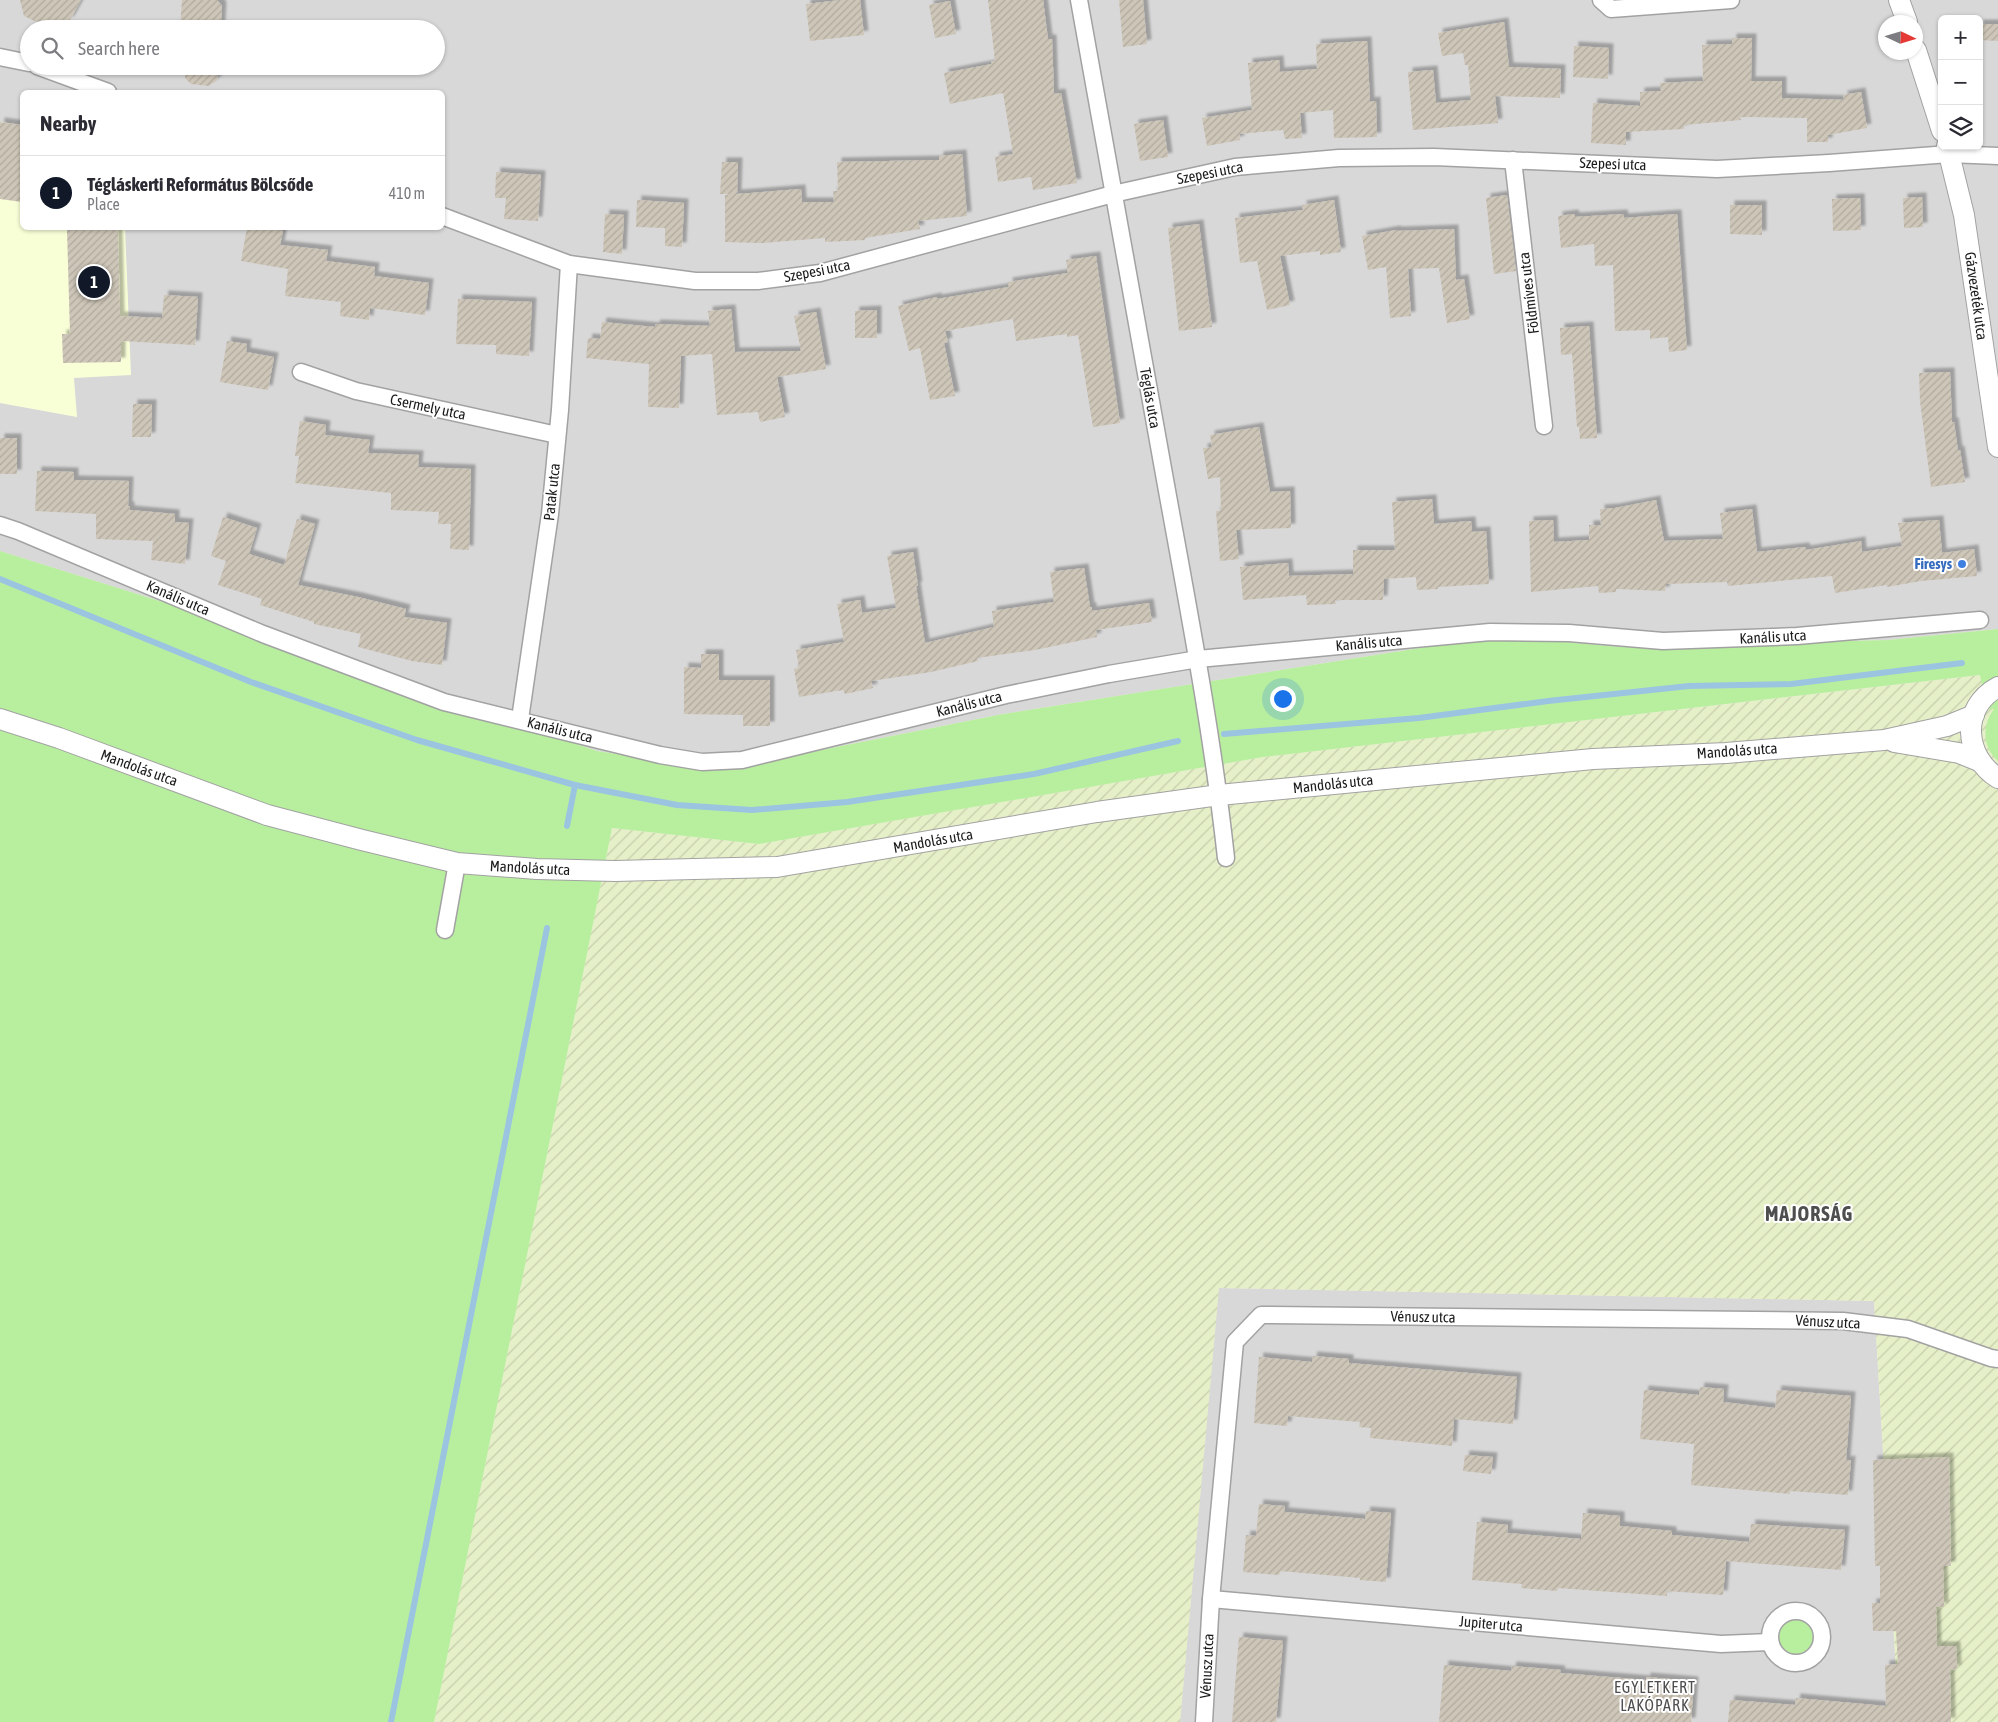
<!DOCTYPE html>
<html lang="en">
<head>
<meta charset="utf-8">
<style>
	body { margin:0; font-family:"Asap Condensed",sans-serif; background:#f7f7f7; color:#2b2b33 }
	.controls { position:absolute; right:15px; top:15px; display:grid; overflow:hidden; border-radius:8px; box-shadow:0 1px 4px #0004 }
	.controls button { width:45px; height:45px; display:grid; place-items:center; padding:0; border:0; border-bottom:1px solid #e1e1e2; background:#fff; color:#2b2b33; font:25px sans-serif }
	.compass { position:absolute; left:1878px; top:15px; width:45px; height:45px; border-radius:50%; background:#fff; box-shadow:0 1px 4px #0004; rotate:94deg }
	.you { position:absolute; left:1282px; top:698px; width:18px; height:18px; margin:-12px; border:4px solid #fff; border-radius:50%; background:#1a73e8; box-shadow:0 0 0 8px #1a73e833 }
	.badge { display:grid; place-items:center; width:32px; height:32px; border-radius:50%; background:#111827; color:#fff; font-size:16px; font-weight:700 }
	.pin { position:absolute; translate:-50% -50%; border:2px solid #fff; box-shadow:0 1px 5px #0006 }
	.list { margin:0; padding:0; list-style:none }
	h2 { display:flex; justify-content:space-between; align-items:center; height:65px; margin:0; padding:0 20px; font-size:21px }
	h2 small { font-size:16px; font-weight:400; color:#7c7c81 }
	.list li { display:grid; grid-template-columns:32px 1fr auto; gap:15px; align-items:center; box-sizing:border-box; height:75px; padding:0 20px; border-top:1px solid #e1e1e2 }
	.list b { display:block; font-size:19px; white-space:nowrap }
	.list p { margin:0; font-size:16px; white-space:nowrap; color:#7c7c81 }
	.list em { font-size:16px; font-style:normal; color:#7c7c81 }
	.icon { flex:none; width:28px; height:28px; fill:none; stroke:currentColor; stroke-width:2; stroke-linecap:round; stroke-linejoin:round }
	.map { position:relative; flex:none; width:1998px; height:1722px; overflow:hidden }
	.search { position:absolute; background:#fff; box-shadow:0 1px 4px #0004; left:20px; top:20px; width:425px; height:55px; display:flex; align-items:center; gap:12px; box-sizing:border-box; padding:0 18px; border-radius:28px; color:#7c7c81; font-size:19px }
	.panel { position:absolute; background:#fff; box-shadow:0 1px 4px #0004; left:20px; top:90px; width:425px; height:140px; border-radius:8px }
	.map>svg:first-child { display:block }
</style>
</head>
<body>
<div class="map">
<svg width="1998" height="1722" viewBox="0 0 1998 1722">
	<defs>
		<pattern id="farmland-furrows" width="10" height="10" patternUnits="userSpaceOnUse" patternTransform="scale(1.25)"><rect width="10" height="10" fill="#e6f0c8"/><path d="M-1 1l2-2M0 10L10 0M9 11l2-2" fill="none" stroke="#c5cdab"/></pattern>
		<pattern id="building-hatch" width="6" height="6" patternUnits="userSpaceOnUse" patternTransform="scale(1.25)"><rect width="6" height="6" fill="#cec6b8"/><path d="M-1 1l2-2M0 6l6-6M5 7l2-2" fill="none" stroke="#b0aa9e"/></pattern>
		<filter id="shadow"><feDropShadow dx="4.5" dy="-4.5" stdDeviation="1" flood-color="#0004"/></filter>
	</defs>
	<rect width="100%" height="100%" fill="#eeecdf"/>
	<g fill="#d9d8d8" fill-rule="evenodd">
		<path d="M 0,0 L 1998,0 L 1998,629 L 1888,640 L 1620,647 L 1496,636 L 1003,714 L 721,770 L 597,751 L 185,609 L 0,551 ZM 1942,19 L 1979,19 L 1979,146 L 1942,146 ZM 1886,22 L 1916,22 L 1916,52 L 1886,52 ZM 29,29 L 436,29 L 436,66 L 29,66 ZM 22,92 L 442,92 L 442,228 L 22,228 Z"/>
		<polygon points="1218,1288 1874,1301 1899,1722 1180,1722"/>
	</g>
	<polygon fill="#f8ffd7" points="0,122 22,125 22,228 125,228 131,375 74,378 77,417 0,403"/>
	<polygon fill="url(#farmland-furrows)" points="1981,675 1986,709 1998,709 1998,1722 1899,1722 1874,1301 1219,1288 1180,1722 434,1722 612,828 759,844 1263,757"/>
	<g fill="#b8ef9f">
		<path d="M 0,551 L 185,609 L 597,751 L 721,770 L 1003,714 L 1496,636 L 1620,647 L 1888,640 L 1998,629 L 1998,761 C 1982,747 1982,725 1994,709 L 1986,709 L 1980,675 L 1263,757 L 759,844 L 612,828 L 434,1722 L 0,1722 Z"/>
		<circle cx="1796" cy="1637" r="18"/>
	</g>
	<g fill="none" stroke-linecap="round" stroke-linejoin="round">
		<g stroke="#9bc4e1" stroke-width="6">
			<polyline points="0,579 251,682 417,740 575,785 567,826"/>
			<polyline points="1224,734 1419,718 1548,701 1689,686 1791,684 1962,663"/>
			<polyline points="575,785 677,805 752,810 847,802 1034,774 1178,741"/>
			<polyline points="391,1722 547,928"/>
		</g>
	</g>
	<g fill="url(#building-hatch)" filter="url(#shadow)">
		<polygon points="20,0 81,0 70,20 47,27 24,16"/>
		<polygon points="182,0 217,0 222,6 221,25 216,29 180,29"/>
		<polygon points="841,0 860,0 864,35 810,41 806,4"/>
		<polygon points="988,0 1043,0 1048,39 1052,39 1054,94 1061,93 1077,183 1033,190 1031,177 998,182 995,157 1013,154 1003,93 950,104 944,73 992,64 991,61 995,61"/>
		<polygon points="1119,0 1143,0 1147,44 1123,47"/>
		<polygon points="950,1 956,34 935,38 929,5"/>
		<polygon points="1504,22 1509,67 1561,69 1560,98 1495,96 1498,123 1413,130 1408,72 1433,70 1436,103 1471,100 1468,65 1465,65 1463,53 1442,56 1438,33"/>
		<polygon points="1979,24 1998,24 1998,41 1979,40"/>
		<polygon points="1732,38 1752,38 1751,81 1782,81 1782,98 1844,100 1843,95 1861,92 1867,128 1828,135 1828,142 1807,142 1807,118 1740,117 1741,120 1684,125 1684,129 1626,132 1626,145 1591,143 1593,103 1640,106 1640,92 1661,91 1660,83 1703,81 1702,45 1732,44"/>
		<polygon points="1367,41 1370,102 1376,101 1377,137 1334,138 1333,110 1300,113 1302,138 1285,139 1283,130 1239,134 1240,140 1207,146 1202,118 1252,110 1248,63 1279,60 1280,72 1317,69 1316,44"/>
		<polygon points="1574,46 1609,48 1608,79 1573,77"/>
		<polygon points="186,66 218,66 217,80 209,86 191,84 185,78"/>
		<polygon points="1163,120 1168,157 1140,161 1134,124"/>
		<polygon points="0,122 22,125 22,202 0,199"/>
		<polygon points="962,154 967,216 918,221 920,229 865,238 865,240 825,242 825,238 762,243 725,242 725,195 733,194 720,194 722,162 738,162 737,194 801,189 802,202 834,202 833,191 838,191 837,162 939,160 939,156"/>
		<polygon points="496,172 541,175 538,221 504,219 506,198 495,198"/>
		<polygon points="1507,195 1516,271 1494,274 1486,198"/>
		<polygon points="1922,197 1923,227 1904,228 1903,198"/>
		<polygon points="1860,198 1861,230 1833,231 1832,199"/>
		<polygon points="637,200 684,203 682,247 665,246 665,228 636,227"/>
		<polygon points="1334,200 1341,252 1320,255 1320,251 1280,256 1290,305 1267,310 1257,261 1240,263 1235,218 1303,210 1302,205"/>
		<polygon points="1730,205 1762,205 1762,235 1730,234"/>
		<polygon points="605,214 624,215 622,254 603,252"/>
		<polygon points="1574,214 1575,217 1623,214 1624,218 1677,214 1687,350 1669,352 1668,337 1650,339 1650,330 1615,331 1613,265 1595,266 1594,244 1561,248 1558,216"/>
		<polygon points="1199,224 1212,327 1179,331 1168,228"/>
		<polygon points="247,228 263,228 283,231 280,245 328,250 326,261 375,267 374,276 429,283 425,315 370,308 369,320 340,316 341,302 285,296 288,269 241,261"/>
		<polygon points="118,229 120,316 162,318 164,295 198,297 195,345 121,341 121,362 63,363 62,334 70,334 67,230"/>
		<polygon points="1454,229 1456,280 1464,279 1470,319 1447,323 1439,268 1408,269 1411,316 1390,318 1386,267 1368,270 1362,236 1396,230 1397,231"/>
		<polygon points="1096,256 1120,423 1093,427 1078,335 1067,337 1067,334 1016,341 1013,319 945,331 948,342 944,343 955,396 930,400 920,348 909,351 898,306 937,297 937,299 1009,287 1008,282 1068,273 1066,260"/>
		<polygon points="458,299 532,302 529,356 496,354 496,345 456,344"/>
		<polygon points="731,309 735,352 801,351 794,316 816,312 826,369 777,377 785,417 760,422 758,412 717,415 712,354 681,356 679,408 648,407 649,364 586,358 588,338 600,339 602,322 655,327 656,324 710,326 708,311"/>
		<polygon points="877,310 877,338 855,338 855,311"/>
		<polygon points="1589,326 1597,438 1580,439 1579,427 1577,427 1572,354 1561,355 1560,328"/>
		<polygon points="227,341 247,344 246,352 274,357 268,390 220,382"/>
		<polygon points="1950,372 1952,422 1954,422 1958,451 1960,450 1965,482 1931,487 1920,401 1919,373"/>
		<polygon points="133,404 152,404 151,437 132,437"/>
		<polygon points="300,421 326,425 325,435 370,440 368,453 419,455 418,467 471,469 469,550 450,549 451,524 438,524 439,512 391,510 391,493 295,483 299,456 295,456"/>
		<polygon points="1259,427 1270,492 1290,491 1291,528 1236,530 1239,559 1220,561 1216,511 1221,511 1220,477 1208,479 1203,448 1212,447 1210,435"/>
		<rect x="0" y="438" width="17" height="36"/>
		<polygon points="37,471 74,472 74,480 129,481 128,506 130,506 130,510 175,514 175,522 189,523 185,564 151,560 153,541 96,539 96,514 35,511"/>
		<polygon points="1432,499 1434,524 1471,521 1472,532 1486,531 1489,584 1438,587 1438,589 1417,590 1416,577 1384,579 1383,600 1335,600 1336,604 1307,605 1306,595 1243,600 1240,567 1288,563 1289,576 1353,574 1353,550 1395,550 1392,502"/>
		<polygon points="1656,500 1664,541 1723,539 1720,513 1752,509 1757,552 1805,547 1806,550 1861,541 1862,552 1902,546 1898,523 1939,520 1942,553 1974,549 1977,576 1921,581 1887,587 1887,585 1835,593 1832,576 1728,586 1727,582 1666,584 1665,591 1616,589 1616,592 1599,593 1598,586 1531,592 1529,521 1553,520 1554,542 1589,540 1589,525 1601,525 1600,509 1615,508"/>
		<polygon points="223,517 257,528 249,554 284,565 297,519 315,524 298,585 358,597 406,609 404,617 447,623 442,665 412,661 358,647 361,634 314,624 314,622 260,605 262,599 218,585 226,561 211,556"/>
		<polygon points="913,552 918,586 916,586 925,643 994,627 992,611 1054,602 1050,572 1084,568 1090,607 1092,607 1092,611 1149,603 1152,622 1096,630 1097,637 1035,650 977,658 978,661 931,672 871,681 873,688 845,694 843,690 799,697 794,669 799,668 796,650 844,642 837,604 860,600 862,613 896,608 887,556"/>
		<polygon points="701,654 719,654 719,680 770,680 770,726 743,726 743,715 684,714 684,667 701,668"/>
		<polygon points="1313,1356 1349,1359 1349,1363 1517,1377 1513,1424 1454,1419 1452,1446 1370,1438 1371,1428 1359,1427 1360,1422 1288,1416 1287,1426 1254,1423 1259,1357 1312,1362"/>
		<polygon points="1700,1387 1724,1389 1723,1402 1775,1408 1777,1390 1851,1396 1846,1461 1851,1460 1848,1495 1790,1491 1790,1494 1691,1485 1694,1444 1640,1439 1644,1390 1699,1395"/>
		<polygon points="1465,1455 1493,1457 1491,1474 1463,1471"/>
		<polygon points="1949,1457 1951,1566 1943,1566 1944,1607 1936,1607 1937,1646 1956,1646 1957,1669 1950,1670 1951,1722 1728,1722 1730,1700 1795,1705 1796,1698 1886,1706 1885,1665 1898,1664 1896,1631 1873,1631 1872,1603 1880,1603 1880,1566 1875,1566 1873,1460"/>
		<polygon points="1259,1504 1285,1506 1284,1512 1365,1519 1366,1511 1391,1513 1386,1582 1360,1580 1360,1578 1280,1571 1279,1575 1243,1572 1246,1535 1256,1536"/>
		<polygon points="1583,1513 1620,1516 1620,1526 1672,1531 1672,1535 1749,1542 1751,1524 1845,1530 1841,1570 1726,1561 1723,1595 1667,1591 1667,1596 1558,1588 1557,1591 1521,1588 1522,1584 1472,1580 1477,1522 1508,1525 1507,1533 1581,1539"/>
		<polygon points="1239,1637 1283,1641 1276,1722 1232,1722"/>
		<polygon points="1444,1665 1511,1671 1512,1666 1561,1670 1560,1673 1646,1680 1646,1677 1694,1681 1691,1722 1439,1722"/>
	</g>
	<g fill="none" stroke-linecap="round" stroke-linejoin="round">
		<g stroke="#a2a2a2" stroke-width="19">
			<g id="minor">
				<path d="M 1079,0 C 1106,158 1135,316 1164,474 C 1187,602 1212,729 1226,858"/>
				<polyline points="1601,0 1611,9 1731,0"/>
				<polyline points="0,57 29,63"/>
				<polyline points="37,66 108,92"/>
				<polyline points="1513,160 1544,426"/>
				<polyline points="442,216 569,264 695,281 758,281 820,273 1113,194 1235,167 1339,158 1434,157 1717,169 1829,163 1949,154 1998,156"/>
				<polyline points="301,372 356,391 557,435"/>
				<polyline points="0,525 18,531 263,634 444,702 660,755 702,762 742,760 1006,695 1109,674 1198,659 1490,632 1569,633 1663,641 1797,636 1980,620"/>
				<polyline points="520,719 550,514 560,410 569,264"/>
				<polyline points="445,930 457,863"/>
				<polyline points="1211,1599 1721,1644 1770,1642"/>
				<circle cx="1796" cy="1637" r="26"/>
				<polyline points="1204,1722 1211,1599 1235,1342 1261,1315 1843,1321 1908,1329 1991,1358 1998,1359"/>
			</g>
		</g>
		<g stroke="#a2a2a2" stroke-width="22">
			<g id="tertiary">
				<polyline points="1899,0 1907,22"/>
				<polyline points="1916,50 1942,131"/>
				<polyline points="1947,146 1964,215 1998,447"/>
				<path d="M 1998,687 C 1960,707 1964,757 1998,778"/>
				<polyline points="0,719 59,738 267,815 362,840 457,863 537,869 615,871 777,867 1097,812 1219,795 1593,759 1726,753 1884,740 1947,726 1974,715"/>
				<polyline points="1894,742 1959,753 1979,761"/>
			</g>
		</g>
		<use href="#minor" stroke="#fff" stroke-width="16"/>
		<use href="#tertiary" stroke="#fff" stroke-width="20"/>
	</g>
	<circle fill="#3f7fe0" stroke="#fff" stroke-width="2" cx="1962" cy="564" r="5"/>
	<g text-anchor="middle" stroke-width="4" stroke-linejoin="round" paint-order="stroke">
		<g font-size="15" fill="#1b1b1b" stroke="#fff">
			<text transform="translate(1613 164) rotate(2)" y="5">Szepesi utca</text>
			<text transform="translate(1210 173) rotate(-11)" y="5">Szepesi utca</text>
			<text transform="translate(817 271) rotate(-11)" y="5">Szepesi utca</text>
			<text transform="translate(1529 293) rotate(-97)" y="5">Földmíves utca</text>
			<text transform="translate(1976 296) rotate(82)" y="5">Gázvezeték utca</text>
			<text transform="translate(1150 398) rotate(80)" y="5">Téglás utca</text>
			<text transform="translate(428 407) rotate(12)" y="5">Csermely utca</text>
			<text transform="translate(552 492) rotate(-84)" y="5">Patak utca</text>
			<text transform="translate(178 598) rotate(23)" y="5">Kanális utca</text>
			<text transform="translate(1773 637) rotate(-3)" y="5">Kanális utca</text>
			<text transform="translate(1369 643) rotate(-5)" y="5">Kanális utca</text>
			<text transform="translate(969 704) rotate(-14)" y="5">Kanális utca</text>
			<text transform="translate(560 730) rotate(14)" y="5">Kanális utca</text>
			<text transform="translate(1737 751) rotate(-4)" y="5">Mandolás utca</text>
			<text transform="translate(139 768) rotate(20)" y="5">Mandolás utca</text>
			<text transform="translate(1333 784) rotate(-6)" y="5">Mandolás utca</text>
			<text transform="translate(933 841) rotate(-10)" y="5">Mandolás utca</text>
			<text transform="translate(530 868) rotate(3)" y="5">Mandolás utca</text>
			<text transform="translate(1423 1317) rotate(1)" y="5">Vénusz utca</text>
			<text transform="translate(1828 1322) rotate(3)" y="5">Vénusz utca</text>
			<text transform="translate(1491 1624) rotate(5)" y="5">Jupiter utca</text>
			<text transform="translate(1207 1666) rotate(-87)" y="5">Vénusz utca</text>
		</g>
		<g font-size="15" font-weight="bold" fill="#366cbe" stroke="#fff" text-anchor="end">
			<text x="1952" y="569">Firesys</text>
		</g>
		<g font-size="16" letter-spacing="1" fill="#4e4e4e" stroke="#fff">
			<text x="1655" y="1693">EGYLETKERT<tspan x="1655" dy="18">LAKÓPARK</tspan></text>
		</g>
		<g font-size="20" font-weight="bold" letter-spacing="1" fill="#4e4e4e" stroke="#fff">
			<text x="1809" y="1221">MAJORSÁG</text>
		</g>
	</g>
</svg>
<div class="controls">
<button>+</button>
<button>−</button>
<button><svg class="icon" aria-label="layers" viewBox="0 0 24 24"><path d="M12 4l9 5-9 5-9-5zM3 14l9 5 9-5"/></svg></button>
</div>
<svg class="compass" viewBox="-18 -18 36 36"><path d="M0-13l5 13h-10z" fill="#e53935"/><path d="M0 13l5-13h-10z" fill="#7c7c81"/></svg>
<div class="you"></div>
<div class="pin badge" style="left:94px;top:282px">1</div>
<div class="search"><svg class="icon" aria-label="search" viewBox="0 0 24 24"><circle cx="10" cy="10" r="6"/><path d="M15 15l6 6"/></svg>Search here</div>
<section class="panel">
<h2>Nearby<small></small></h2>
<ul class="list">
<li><span class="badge">1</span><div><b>Tégláskerti Református Bölcsőde</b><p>Place</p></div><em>410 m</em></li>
</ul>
</section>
</div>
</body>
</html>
